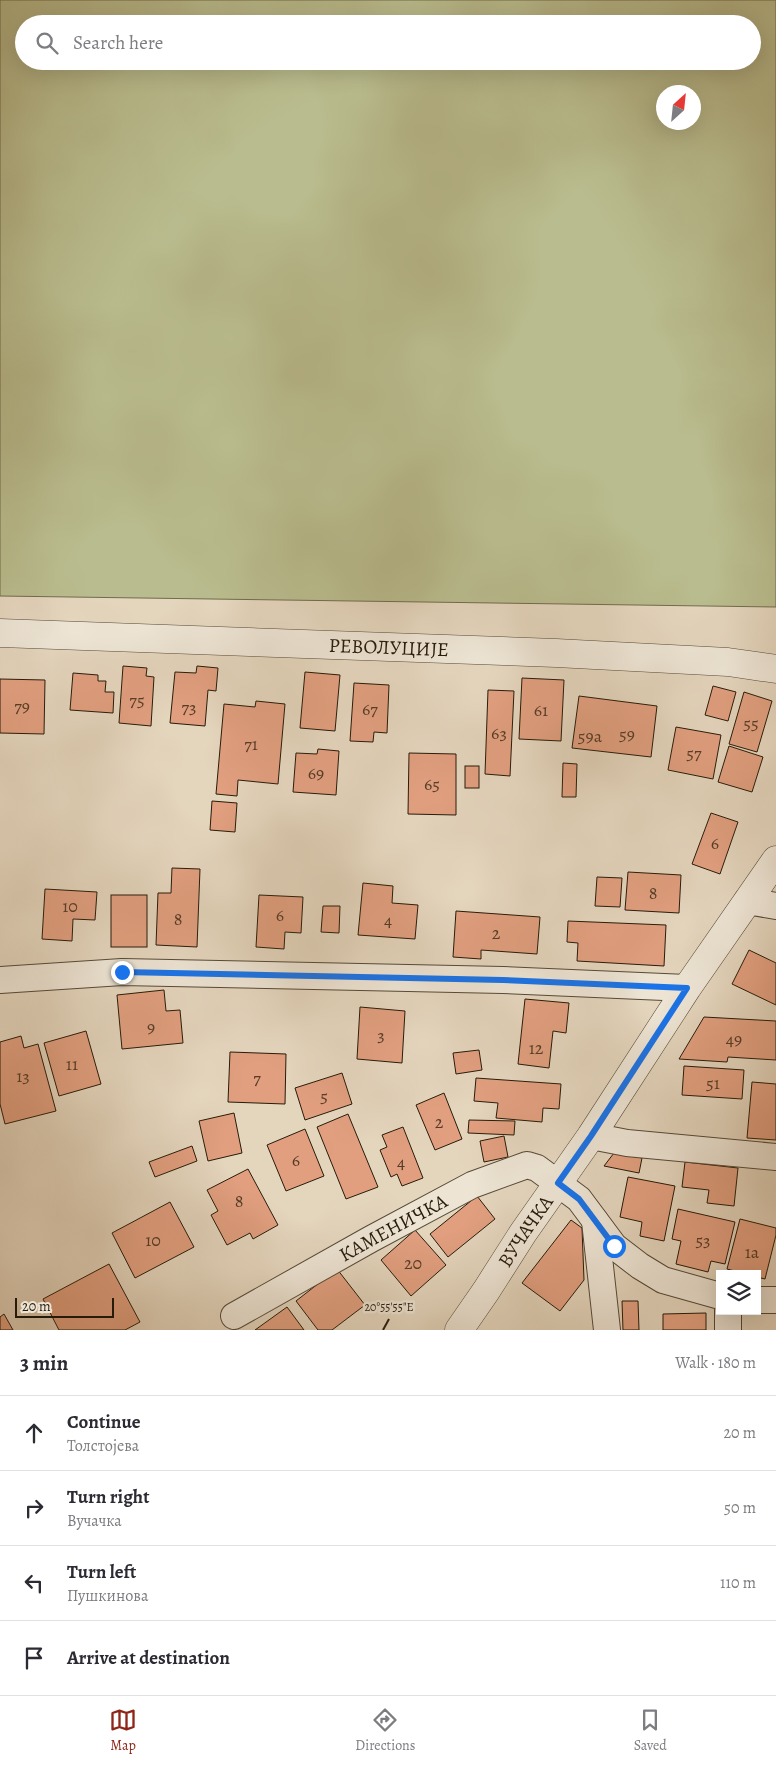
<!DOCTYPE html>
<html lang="en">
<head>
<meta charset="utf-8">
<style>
	body { margin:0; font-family:Alegreya,serif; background:#f7f7f7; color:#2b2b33 }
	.controls { position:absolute; right:15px; bottom:15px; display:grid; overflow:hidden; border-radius:0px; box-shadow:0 5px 20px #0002 }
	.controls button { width:45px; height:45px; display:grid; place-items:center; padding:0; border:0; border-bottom:1px solid #e1e1e2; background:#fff; color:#2b2b33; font:25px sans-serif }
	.compass { position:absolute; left:656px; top:85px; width:45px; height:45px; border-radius:50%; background:#fff; box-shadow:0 5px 20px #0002; rotate:27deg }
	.scale { position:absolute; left:15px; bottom:12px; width:99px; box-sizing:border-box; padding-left:5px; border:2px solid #271b0a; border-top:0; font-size:14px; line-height:18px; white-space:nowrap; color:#271b0a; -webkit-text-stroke:4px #ede4d4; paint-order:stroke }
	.stop { position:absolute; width:15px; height:15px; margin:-11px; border:4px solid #1a73e8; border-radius:50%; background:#fff }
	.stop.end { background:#1a73e8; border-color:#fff; box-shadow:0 1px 5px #0008 }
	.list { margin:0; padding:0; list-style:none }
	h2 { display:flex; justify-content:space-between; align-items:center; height:65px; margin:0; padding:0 20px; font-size:21px }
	h2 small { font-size:16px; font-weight:400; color:#7c7c81 }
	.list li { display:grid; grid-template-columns:32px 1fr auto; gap:15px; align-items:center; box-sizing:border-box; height:75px; padding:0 20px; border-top:1px solid #e1e1e2 }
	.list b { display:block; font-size:19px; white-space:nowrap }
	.list p { margin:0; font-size:16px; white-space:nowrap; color:#7c7c81 }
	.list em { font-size:16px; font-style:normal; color:#7c7c81 }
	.icon { flex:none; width:28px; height:28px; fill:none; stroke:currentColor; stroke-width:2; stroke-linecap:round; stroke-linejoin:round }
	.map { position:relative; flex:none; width:776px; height:1330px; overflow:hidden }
	.search { position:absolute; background:#fff; box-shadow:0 5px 20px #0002; left:15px; right:15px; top:15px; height:55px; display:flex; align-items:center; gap:12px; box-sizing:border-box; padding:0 18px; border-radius:28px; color:#7c7c81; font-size:19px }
	.sheet { height:365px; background:#fff }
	nav { display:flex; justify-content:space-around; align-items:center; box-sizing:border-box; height:70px; border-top:1px solid #e1e1e2; background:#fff; font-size:14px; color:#7c7c81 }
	nav a { display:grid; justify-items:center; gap:2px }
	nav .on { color:#8f2418 }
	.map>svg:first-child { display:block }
</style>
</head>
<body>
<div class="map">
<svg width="776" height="1330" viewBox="0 0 776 1330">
	<rect width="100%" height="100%" fill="#e4d5bd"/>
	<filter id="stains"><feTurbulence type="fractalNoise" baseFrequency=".004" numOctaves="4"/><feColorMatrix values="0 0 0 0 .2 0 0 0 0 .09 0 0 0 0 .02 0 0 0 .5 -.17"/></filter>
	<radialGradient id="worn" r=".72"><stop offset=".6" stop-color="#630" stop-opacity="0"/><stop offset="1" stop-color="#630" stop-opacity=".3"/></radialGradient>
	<path fill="#b9bc8e" stroke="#706c4c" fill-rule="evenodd" d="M 0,0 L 776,0 L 776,607 L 0,596 ZM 24,24 L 752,24 L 752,61 L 24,61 ZM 664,92 L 694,92 L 694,122 L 664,122 Z"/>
	<g fill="#e19f7f" stroke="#271b0a">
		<polygon points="123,666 147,668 146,676 154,677 151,726 119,723"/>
		<polygon points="197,666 218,668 216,691 208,690 205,726 170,723 175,672 196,673"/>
		<polygon points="305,672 340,675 335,731 300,728"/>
		<polygon points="73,673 98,675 98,681 106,681 105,692 114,692 113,713 70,710"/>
		<polygon points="522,678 564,680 561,741 519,739"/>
		<polygon points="0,679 45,680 44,734 0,733"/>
		<polygon points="354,683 389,685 387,733 374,732 373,742 350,741"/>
		<polygon points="713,686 736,692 728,721 705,715"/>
		<polygon points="488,690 514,691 510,776 485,774"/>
		<polygon points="744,692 772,701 757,752 729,744"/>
		<polygon points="579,696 657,706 651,757 572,748"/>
		<polygon points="256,701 285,704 278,784 238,780 237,796 216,794 224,704 255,707"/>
		<polygon points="676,727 721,735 713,779 668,770"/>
		<polygon points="729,746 763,757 752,792 718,782"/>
		<polygon points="318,749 339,751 336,795 293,792 296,753 317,754"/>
		<polygon points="409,753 456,754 456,815 408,814"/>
		<polygon points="563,763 577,764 576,797 562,797"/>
		<rect x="465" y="766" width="14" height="22"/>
		<polygon points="212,801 237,803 235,832 210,830"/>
		<polygon points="711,813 738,822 720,874 692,864"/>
		<polygon points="172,868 200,869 197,947 156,945 158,893 171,893"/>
		<polygon points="628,872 681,875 679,913 625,910"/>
		<polygon points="597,877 622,878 620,907 595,906"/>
		<polygon points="363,883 393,886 392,903 418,905 415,939 358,935"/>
		<polygon points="45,889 97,892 95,920 73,919 72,941 42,939"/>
		<rect x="111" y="895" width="36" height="52"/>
		<polygon points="259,895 303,897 301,933 285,932 284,949 256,947"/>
		<polygon points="323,906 340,906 339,933 321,932"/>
		<polygon points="456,911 540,917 537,954 481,950 481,959 453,957"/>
		<polygon points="568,921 666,925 664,966 577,961 578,943 567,942"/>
		<polygon points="749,950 776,963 776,1005 732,984"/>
		<polygon points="164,990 166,1011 180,1010 183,1043 122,1049 117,995"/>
		<polygon points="525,999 569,1003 566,1033 553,1031 549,1068 518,1064"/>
		<polygon points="360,1007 405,1011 402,1063 357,1059"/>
		<polygon points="704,1017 776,1021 776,1060 728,1057 727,1062 679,1059"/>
		<polygon points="86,1031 101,1084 59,1096 44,1043"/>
		<polygon points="21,1036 24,1048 38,1044 56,1111 5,1124 0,1104 0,1042"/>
		<polygon points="479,1050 482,1070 456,1074 453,1053"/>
		<polygon points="230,1052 286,1054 285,1104 228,1102"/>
		<polygon points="684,1066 744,1070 742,1099 682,1095"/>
		<polygon points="342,1073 352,1104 305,1120 295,1088"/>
		<polygon points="476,1078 561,1084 559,1109 543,1108 542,1122 496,1118 498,1103 474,1101"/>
		<polygon points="752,1082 776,1084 776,1140 747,1138"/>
		<polygon points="444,1093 462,1139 435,1150 416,1105"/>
		<polygon points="234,1113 242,1153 208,1161 199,1121"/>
		<polygon points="348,1114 378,1187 346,1199 317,1127"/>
		<polygon points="469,1120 515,1121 514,1135 468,1133"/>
		<polygon points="403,1127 423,1178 402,1186 397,1174 391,1177 380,1150 387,1147 382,1135"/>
		<polygon points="305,1129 324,1176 286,1191 267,1145"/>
		<polygon points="504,1136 508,1157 484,1162 480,1141"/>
		<polygon points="192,1146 197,1161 155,1177 149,1162"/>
		<polygon points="614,1153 642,1158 639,1173 604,1166"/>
		<polygon points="685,1162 738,1168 734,1206 707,1203 709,1190 682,1187"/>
		<polygon points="248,1169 278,1225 253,1239 250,1233 227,1245 211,1215 218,1211 207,1190"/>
		<polygon points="628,1177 675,1186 664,1241 640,1236 642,1222 620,1217"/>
		<polygon points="477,1196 495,1219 448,1257 430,1234"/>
		<polygon points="170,1202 194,1247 135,1278 112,1233"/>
		<polygon points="678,1209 735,1222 725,1264 711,1261 708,1272 676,1264 681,1241 672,1239"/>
		<polygon points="740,1219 776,1228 776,1235 765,1279 757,1277 757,1274 746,1274 727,1269"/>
		<polygon points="571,1220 582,1228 584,1280 560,1311 522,1283"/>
		<polygon points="415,1230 446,1265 411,1296 381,1260"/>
		<polygon points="109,1264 140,1322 125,1330 59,1330 43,1299"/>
		<polygon points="337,1269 365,1305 332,1330 318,1330 296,1301"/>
		<polygon points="622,1301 638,1301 639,1330 623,1330"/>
		<polygon points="287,1307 304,1330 255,1330"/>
		<polygon points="706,1313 706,1330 663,1330 663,1314"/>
		<polygon points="4,1314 13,1330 0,1330 0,1317"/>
	</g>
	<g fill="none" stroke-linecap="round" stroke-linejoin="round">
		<g stroke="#564a37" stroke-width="28">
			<g id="minor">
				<polyline points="747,901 776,906"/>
				<polyline points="0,980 122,972 503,980 687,988"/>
				<polyline points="591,1136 627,1143 776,1157"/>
				<polyline points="595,1221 607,1330"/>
				<polyline points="757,1300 776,1300"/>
				<path id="s1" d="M 234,1316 L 371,1239 L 472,1185 L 527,1165 L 537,1168 L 579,1199 L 614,1246 L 640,1266 L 663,1280 L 720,1296"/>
				<polyline points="728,1330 728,1311"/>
			</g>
		</g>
		<g stroke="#564a37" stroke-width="29">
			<g id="tertiary">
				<path id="s2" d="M 0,633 L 556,653 L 728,662 L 776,669"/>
				<path id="s3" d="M 459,1330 L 486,1291 L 523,1233 L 591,1136 L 687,988 L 776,860"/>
			</g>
		</g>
		<use href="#minor" stroke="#ede4d4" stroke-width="26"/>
		<use href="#tertiary" stroke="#ede4d4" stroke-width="28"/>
	</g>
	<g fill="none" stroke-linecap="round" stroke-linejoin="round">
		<polyline stroke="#1a73e8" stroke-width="6" points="122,972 503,980 687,988 591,1136 558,1183 579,1199 614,1246"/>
	</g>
	<path fill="none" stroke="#271b0a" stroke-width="2" d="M 383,1330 L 389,1319"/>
	<g text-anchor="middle" stroke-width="5" stroke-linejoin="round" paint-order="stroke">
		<g font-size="18" fill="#563c27">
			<text x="137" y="706">75</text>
			<text x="22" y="712">79</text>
			<text x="189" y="713">73</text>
			<text x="370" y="715">67</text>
			<text x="541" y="716">61</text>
			<text x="751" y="729">55</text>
			<text x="499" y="739">63</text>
			<text x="627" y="740">59</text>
			<text x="590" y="742">59a</text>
			<text x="251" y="750">71</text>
			<text x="694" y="759">57</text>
			<text x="316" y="779">69</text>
			<text x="432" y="790">65</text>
			<text x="715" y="849">6</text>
			<text x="653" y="899">8</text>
			<text x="70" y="912">10</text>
			<text x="280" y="921">6</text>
			<text x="178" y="925">8</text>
			<text x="388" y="926">4</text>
			<text x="496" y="939">2</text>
			<text x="151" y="1033">9</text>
			<text x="381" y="1041">3</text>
			<text x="734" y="1045">49</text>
			<text x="536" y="1054">12</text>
			<text x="72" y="1070">11</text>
			<text x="23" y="1082">13</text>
			<text x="257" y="1084">7</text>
			<text x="713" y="1089">51</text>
			<text x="324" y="1102">5</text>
			<text x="439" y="1128">2</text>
			<text x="296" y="1166">6</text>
			<text x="401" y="1168">4</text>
			<text x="239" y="1207">8</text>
			<text x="153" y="1246">10</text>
			<text x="703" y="1246">53</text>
			<text x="752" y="1258">1a</text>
			<text x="413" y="1269">20</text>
		</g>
		<g font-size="20" fill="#271b0a" stroke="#ede4d4">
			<text dy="7" stroke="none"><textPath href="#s2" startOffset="389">РЕВОЛУЦИЈЕ</textPath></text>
			<text dy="7" stroke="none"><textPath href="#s1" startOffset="182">КАМЕНИЧКА</textPath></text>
			<text dy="7" stroke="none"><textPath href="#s3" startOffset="119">ВУЧАЧКА</textPath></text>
		</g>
	</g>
	<g font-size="12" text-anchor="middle" fill="#271b0a" stroke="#ede4d4" stroke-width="5" stroke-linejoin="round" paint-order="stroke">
		<text x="389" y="1311">20°55'55"E</text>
	</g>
	<rect width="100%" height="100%" filter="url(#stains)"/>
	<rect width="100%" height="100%" fill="url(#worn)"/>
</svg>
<div class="controls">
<button><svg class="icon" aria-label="layers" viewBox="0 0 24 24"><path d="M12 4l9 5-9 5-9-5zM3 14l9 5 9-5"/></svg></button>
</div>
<svg class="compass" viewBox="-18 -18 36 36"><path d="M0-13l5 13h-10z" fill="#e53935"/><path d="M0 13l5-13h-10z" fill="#7c7c81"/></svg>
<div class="scale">20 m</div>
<div class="stop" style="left:614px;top:1246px"></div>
<div class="stop end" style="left:122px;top:972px"></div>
<div class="search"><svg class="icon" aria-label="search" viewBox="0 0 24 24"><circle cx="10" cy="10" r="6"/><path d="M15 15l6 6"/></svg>Search here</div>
</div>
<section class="sheet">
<h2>3 min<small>Walk · 180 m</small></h2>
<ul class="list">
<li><svg class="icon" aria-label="ahead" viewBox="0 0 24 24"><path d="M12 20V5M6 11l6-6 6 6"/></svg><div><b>Continue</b><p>Толстојева</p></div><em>20 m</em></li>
<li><svg class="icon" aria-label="right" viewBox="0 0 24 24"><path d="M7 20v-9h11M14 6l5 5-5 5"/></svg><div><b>Turn right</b><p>Вучачка</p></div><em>50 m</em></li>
<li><svg class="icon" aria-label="left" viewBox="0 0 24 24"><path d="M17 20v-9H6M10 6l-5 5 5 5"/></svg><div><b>Turn left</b><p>Пушкинова</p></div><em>110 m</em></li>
<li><svg class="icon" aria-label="arrive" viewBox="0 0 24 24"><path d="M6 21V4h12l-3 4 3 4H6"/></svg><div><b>Arrive at destination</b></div></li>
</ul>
</section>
<nav>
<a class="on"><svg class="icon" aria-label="map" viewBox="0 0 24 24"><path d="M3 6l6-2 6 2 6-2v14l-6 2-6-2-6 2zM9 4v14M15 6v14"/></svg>Map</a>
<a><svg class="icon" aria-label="directions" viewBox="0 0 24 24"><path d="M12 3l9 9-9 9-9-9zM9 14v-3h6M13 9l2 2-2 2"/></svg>Directions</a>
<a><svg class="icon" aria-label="saved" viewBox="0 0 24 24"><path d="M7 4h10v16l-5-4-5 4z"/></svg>Saved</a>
</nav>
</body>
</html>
